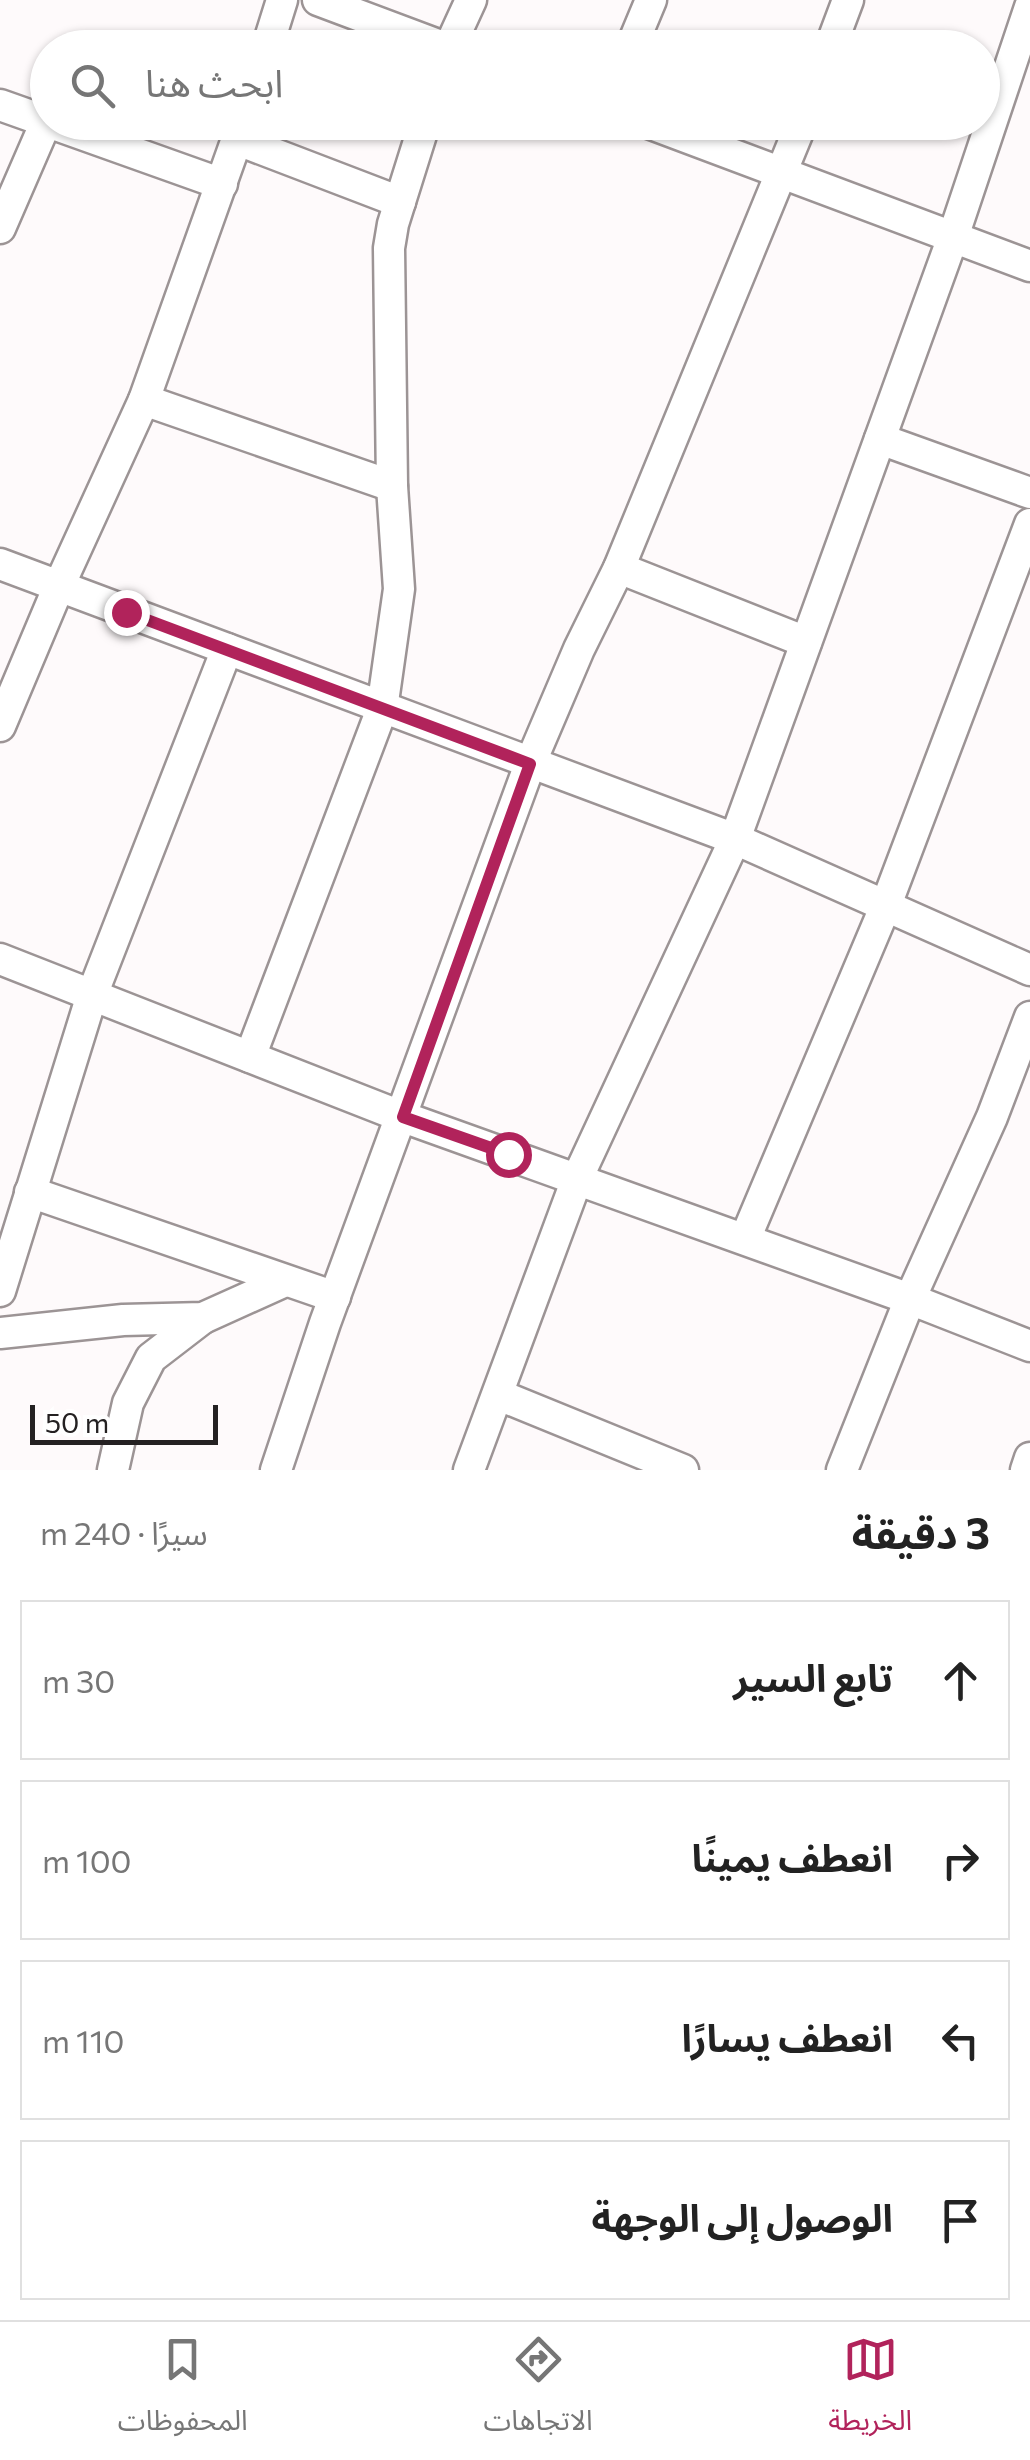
<!DOCTYPE html>
<html lang="ar">
<head>
<meta charset="utf-8">
<style>
	body { margin:0; font-family:Commissioner,"Noto Sans Arabic",sans-serif; background:#f6f6f6; color:#222; direction:rtl }
	.scale { position:absolute; left:30px; bottom:25px; width:188px; box-sizing:border-box; padding-left:10px; border:5px solid #242122; border-top:0; font-size:28px; line-height:35px; white-space:nowrap; color:#242122; -webkit-text-stroke:8px #fff; paint-order:stroke }
	.stop { position:absolute; width:30px; height:30px; margin:-22px; border:8px solid #b1235b; border-radius:50%; background:#fff }
	.stop.end { background:#b1235b; border-color:#fff; box-shadow:0 2px 10px #0008 }
	.list { margin:0; padding:0; list-style:none }
	h2 { display:flex; justify-content:space-between; align-items:center; height:130px; margin:0; padding:0 40px; font-size:42px }
	h2 small { font-size:32px; font-weight:400; color:#767676 }
	.list li { display:grid; grid-template-columns:65px 1fr auto; gap:30px; align-items:center; box-sizing:border-box; height:160px; margin:0 20px 20px; padding:0 20px; border:2px solid #e0e0e0; border-radius:0px }
	.list b { display:block; font-size:38px; white-space:nowrap }
	.list em { font-size:32px; font-style:normal; color:#767676 }
	.icon { flex:none; width:55px; height:55px; fill:none; stroke:currentColor; stroke-width:2; stroke-linecap:round; stroke-linejoin:round }
	.map { position:relative; flex:none; width:1030px; height:1470px; overflow:hidden; direction:ltr }
	.search { position:absolute; background:#fff; box-shadow:0 2px 8px #0004; left:30px; right:30px; top:30px; height:110px; display:flex; align-items:center; gap:25px; box-sizing:border-box; padding:0 35px; border-radius:55px; color:#767676; font-size:38px }
	.sheet { height:850px; background:#fff }
	nav { display:flex; justify-content:space-around; align-items:center; box-sizing:border-box; height:140px; border-top:2px solid #e0e0e0; background:#fff; font-size:28px; color:#767676 }
	nav a { display:grid; justify-items:center; gap:5px }
	nav .on { color:#b1235b }
	.map>svg:first-child { display:block }
</style>
</head>
<body>
<div class="map">
<svg width="1030" height="1470" viewBox="0 0 1030 1470">
	<rect width="100%" height="100%" fill="#fefafb"/>
	<g fill="none" stroke-linecap="round" stroke-linejoin="round">
		<g stroke="#9c9495" stroke-width="35">
			<g id="street">
				<polyline points="318,0 446,48"/>
				<polyline points="267,48 282,0"/>
				<polyline points="449,48 471,0"/>
				<polyline points="631,48 651,0"/>
				<polyline points="830,48 848,0"/>
				<polyline points="0,105 48,122"/>
				<polyline points="48,122 222,184"/>
				<polyline points="646,122 1030,266"/>
				<polyline points="238,140 400,202"/>
				<polyline points="0,228 46,122"/>
				<polyline points="144,400 392,486"/>
				<polyline points="880,439 1030,493"/>
				<polyline points="0,564 735,839 1030,970"/>
				<polyline points="619,568 806,642"/>
				<polyline points="0,726 59,586 144,400 243,122"/>
				<polyline points="0,959 403,1117 910,1299 1030,1346"/>
				<polyline points="250,1057 382,709 399,589 392,486 389,248 393,224 425,122"/>
				<polyline points="30,1192 335,1297"/>
				<polyline points="745,1239 886,905 1030,524"/>
				<polyline points="0,1291 92,995 227,649"/>
				<polyline points="0,1333 123,1320 203,1318 285,1281"/>
				<polyline points="499,1395 683,1470"/>
				<polyline points="113,1470 128,1403 151,1358 203,1318"/>
				<polyline points="276,1470 325,1323 530,764 579,649 619,568 802,122"/>
				<polyline points="469,1470 577,1179 735,839 953,237 1030,7"/>
				<polyline points="842,1470 910,1299 992,1117 1030,1017"/>
				<polyline points="1026,1470 1030,1458"/>
			</g>
		</g>
		<use href="#street" stroke="#fff" stroke-width="30"/>
	</g>
	<g fill="none" stroke-linecap="round" stroke-linejoin="round">
		<polyline stroke="#b1235b" stroke-width="12" points="126,612 530,764 403,1117 508,1154"/>
	</g>
</svg>
<div class="scale">50 m</div>
<div class="stop" style="left:508px;top:1154px"></div>
<div class="stop end" style="left:126px;top:612px"></div>
<div class="search"><svg class="icon" aria-label="search" viewBox="0 0 24 24"><circle cx="10" cy="10" r="6"/><path d="M15 15l6 6"/></svg>ابحث هنا</div>
</div>
<section class="sheet">
<h2>3 دقيقة<small>سيرًا · 240 m</small></h2>
<ul class="list">
<li><svg class="icon" aria-label="ahead" viewBox="0 0 24 24"><path d="M12 20V5M6 11l6-6 6 6"/></svg><div><b>تابع السير</b></div><em>30 m</em></li>
<li><svg class="icon" aria-label="right" viewBox="0 0 24 24"><path d="M7 20v-9h11M14 6l5 5-5 5"/></svg><div><b>انعطف يمينًا</b></div><em>100 m</em></li>
<li><svg class="icon" aria-label="left" viewBox="0 0 24 24"><path d="M17 20v-9H6M10 6l-5 5 5 5"/></svg><div><b>انعطف يسارًا</b></div><em>110 m</em></li>
<li><svg class="icon" aria-label="arrive" viewBox="0 0 24 24"><path d="M6 21V4h12l-3 4 3 4H6"/></svg><div><b>الوصول إلى الوجهة</b></div></li>
</ul>
</section>
<nav>
<a class="on"><svg class="icon" aria-label="map" viewBox="0 0 24 24"><path d="M3 6l6-2 6 2 6-2v14l-6 2-6-2-6 2zM9 4v14M15 6v14"/></svg>الخريطة</a>
<a><svg class="icon" aria-label="directions" viewBox="0 0 24 24"><path d="M12 3l9 9-9 9-9-9zM9 14v-3h6M13 9l2 2-2 2"/></svg>الاتجاهات</a>
<a><svg class="icon" aria-label="saved" viewBox="0 0 24 24"><path d="M7 4h10v16l-5-4-5 4z"/></svg>المحفوظات</a>
</nav>
</body>
</html>
